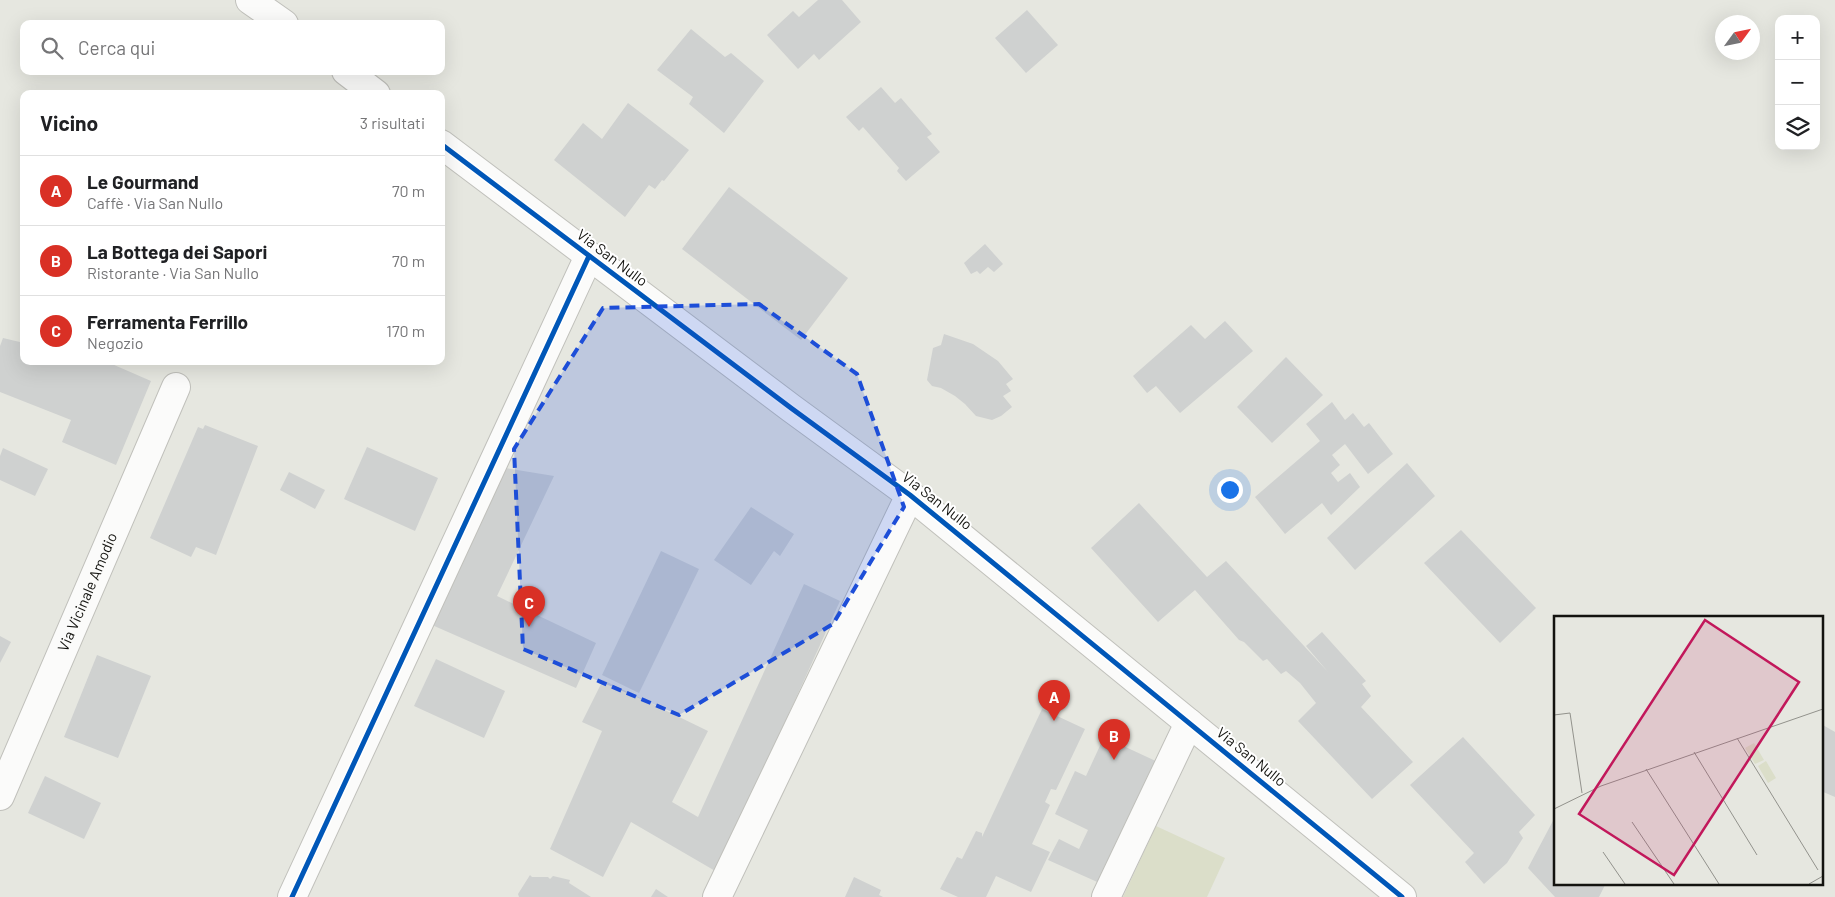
<!DOCTYPE html>
<html lang="it">
<head>
<meta charset="utf-8">
<style>
	body { margin:0; font-family:Barlow,sans-serif; background:#f6f6f6; color:#202124 }
	.controls { position:absolute; right:15px; top:15px; display:grid; overflow:hidden; border-radius:10px; box-shadow:0 5px 20px #0002 }
	.controls button { width:45px; height:45px; display:grid; place-items:center; padding:0; border:0; border-bottom:1px solid #e0e0e0; background:#fff; color:#202124; font:25px sans-serif }
	.compass { position:absolute; left:1715px; top:15px; width:45px; height:45px; border-radius:50%; background:#fff; box-shadow:0 5px 20px #0002; rotate:57deg }
	.you { position:absolute; left:1229px; top:489px; width:18px; height:18px; margin:-12px; border:4px solid #fff; border-radius:50%; background:#1a73e8; box-shadow:0 0 0 8px #1a73e833 }
	.badge { display:grid; place-items:center; width:32px; height:32px; border-radius:50%; background:#d93025; color:#fff; font-size:16px; font-weight:700 }
	.pin { position:absolute; translate:-50% -41px; filter:drop-shadow(0 1px 2px #0008) }
	.pin::after { content:''; position:absolute; top:26px; width:18px; height:15px; background:inherit; clip-path:polygon(0 0,100% 0,50% 100%) }
	.list { margin:0; padding:0; list-style:none }
	h2 { display:flex; justify-content:space-between; align-items:center; height:65px; margin:0; padding:0 20px; font-size:21px }
	h2 small { font-size:16px; font-weight:400; color:#757577 }
	.list li { display:grid; grid-template-columns:32px 1fr auto; gap:15px; align-items:center; box-sizing:border-box; height:70px; padding:0 20px; border-top:1px solid #e0e0e0 }
	.list b { display:block; font-size:19px; white-space:nowrap }
	.list p { margin:0; font-size:16px; white-space:nowrap; color:#757577 }
	.list em { font-size:16px; font-style:normal; color:#757577 }
	.icon { flex:none; width:28px; height:28px; fill:none; stroke:currentColor; stroke-width:2; stroke-linecap:round; stroke-linejoin:round }
	.map { position:relative; flex:none; width:1835px; height:897px; overflow:hidden }
	.search { position:absolute; background:#fff; box-shadow:0 5px 20px #0002; left:20px; top:20px; width:425px; height:55px; display:flex; align-items:center; gap:12px; box-sizing:border-box; padding:0 18px; border-radius:10px; color:#757577; font-size:19px }
	.panel { position:absolute; background:#fff; box-shadow:0 5px 20px #0002; left:20px; top:90px; width:425px; height:275px; border-radius:10px }
	.map>svg:first-child { display:block }
</style>
</head>
<body>
<div class="map">
<svg width="1835" height="897" viewBox="0 0 1835 897">
	<rect width="100%" height="100%" fill="#e6e7e0"/>
	<polygon fill="#dbdec9" points="1156,826 1225,858 1207,897 1123,897"/>
	<g fill="#cfd1d0">
		<polygon points="818,0 842,0 861,22 819,60 814,54 798,69 767,35 793,11 799,17"/>
		<polygon points="1027,10 1058,45 1026,73 995,38"/>
		<polygon points="691,29 725,57 731,53 764,81 724,133 689,104 693,97 657,70"/>
		<polygon points="881,87 895,103 901,98 932,134 927,137 940,152 906,181 897,171 899,168 863,127 859,131 846,117"/>
		<polygon points="628,103 689,150 664,181 662,180 655,189 649,185 625,217 554,160 583,123 602,139"/>
		<polygon points="729,187 848,278 801,340 682,249"/>
		<polygon points="985,244 1003,264 994,272 988,267 980,274 977,271 971,274 964,263"/>
		<polygon points="1225,321 1253,351 1180,413 1156,386 1147,393 1133,376 1191,325 1205,339"/>
		<polygon points="944,334 973,344 998,361 1013,379 1006,384 1011,391 1003,396 1012,407 1001,416 992,420 976,416 965,404 955,396 941,388 932,386 927,380 933,348 941,345"/>
		<polygon points="3,338 24,343 24,361 105,361 151,381 116,465 62,442 71,420 0,392 0,346"/>
		<polygon points="1286,357 1323,395 1272,443 1237,407"/>
		<polygon points="1332,402 1345,420 1353,413 1364,427 1369,423 1393,454 1368,474 1345,444 1332,455 1340,465 1331,473 1338,482 1350,473 1360,487 1331,515 1322,503 1285,534 1255,497 1320,441 1306,424"/>
		<polygon points="205,425 258,446 216,555 196,547 191,557 150,538 198,427 203,429"/>
		<polygon points="367,447 438,478 415,531 344,499"/>
		<polygon points="3,448 48,469 35,496 0,480 0,456"/>
		<polygon points="1407,463 1435,496 1355,570 1327,538"/>
		<polygon points="499,467 554,476 497,596 596,643 576,688 432,625"/>
		<polygon points="289,472 325,490 315,509 280,490"/>
		<polygon points="1139,503 1207,577 1226,561 1328,672 1306,646 1322,632 1366,681 1362,684 1371,696 1361,707 1413,762 1372,799 1298,721 1316,703 1300,683 1286,671 1281,674 1267,659 1263,661 1244,642 1239,640 1195,590 1158,622 1091,548"/>
		<polygon points="751,507 794,534 780,556 774,551 751,585 714,560"/>
		<polygon points="1461,530 1536,608 1500,643 1424,563"/>
		<polygon points="661,551 699,569 639,693 602,675"/>
		<polygon points="804,584 840,601 717,872 631,822 603,877 550,849 602,731 582,722 603,680 708,731 672,802 698,817"/>
		<polygon points="0,636 11,642 0,663"/>
		<polygon points="97,655 151,676 118,758 64,737"/>
		<polygon points="436,659 505,691 484,738 414,706"/>
		<polygon points="1042,709 1085,729 1056,790 1051,789 1045,802 1050,805 1032,844 1050,852 1031,892 996,876 986,897 958,897 940,889 957,857 962,859 976,831 982,833 982,837"/>
		<polygon points="1821,724 1835,732 1835,797 1821,791"/>
		<polygon points="1104,737 1160,763 1104,885 1048,860 1059,839 1079,849 1088,830 1055,814 1075,771 1086,776"/>
		<polygon points="1463,737 1535,815 1519,832 1523,838 1507,863 1484,884 1465,862 1474,853 1410,785"/>
		<polygon points="45,776 101,803 84,839 28,813"/>
		<polygon points="1555,817 1555,883 1606,883 1599,897 1555,897 1528,868"/>
		<polygon points="530,875 532,877 548,877 550,879 553,876 570,880 569,883 591,897 519,897 518,894"/>
		<polygon points="854,877 881,890 879,895 883,897 845,897"/>
		<polygon points="656,889 668,897 651,897"/>
	</g>
	<g fill="none" stroke-linecap="round" stroke-linejoin="round">
		<g stroke="#c0c0bb" stroke-width="30">
			<g id="minor">
				<polyline points="250,0 284,24"/>
				<polyline points="346,71 376,94"/>
				<polyline points="441,144 791,408 910,495 1402,897"/>
				<path id="s1" d="M 0,796 L 176,387"/>
				<polyline points="292,897 589,256"/>
				<polyline points="717,897 910,495"/>
				<polyline points="1106,897 1189,723"/>
			</g>
		</g>
		<use href="#minor" stroke="#fbfbfa" stroke-width="28"/>
		<g stroke="#fff" stroke-width="8">
			<g id="cycleway">
				<polyline points="441,144 791,408 910,495 1402,897"/>
				<polyline points="292,897 589,256"/>
			</g>
		</g>
		<use href="#cycleway" stroke="#0057b8" stroke-width="5"/>
	</g>
	<path fill="#1d4ed8" fill-opacity="0.2" stroke="#1d4ed8" stroke-width="4" stroke-dasharray="10 6" stroke-linejoin="round" d="M 759,304 L 857,374 L 904,507 L 833,624 L 679,715 L 523,649 L 514,449 L 603,308 Z"/>
	<g text-anchor="middle" stroke-width="4" stroke-linejoin="round" paint-order="stroke">
		<g font-size="15" fill="#13130f" stroke="#fff">
			<text transform="translate(612 258) rotate(37)" y="5">Via San Nullo</text>
			<text transform="translate(937 501) rotate(38)" y="5">Via San Nullo</text>
			<text dy="5" stroke="none"><textPath href="#s1" startOffset="222">Via Vicinale Amodio</textPath></text>
			<text transform="translate(1251 757) rotate(39)" y="5">Via San Nullo</text>
		</g>
	</g>
	<g transform="translate(1554 616)">
		<rect width="269" height="269" fill="#e6e7e0"/>
		<path d="M 200,127 L 210,144 L 201,148 L 191,132 ZM 212,145 L 222,162 L 214,167 L 204,150 Z" fill="#dbdec9"/>
		<path fill="none" stroke="#92928c" stroke-width="1" d="M 0,99 L 16,97 L 28,177M 183,122 L 264,254M 140,136 L 203,239M 92,153 L 165,268M 0,193 L 47,170 L 269,93M 78,206 L 120,268M 49,236 L 71,268M 255,268 L 269,260"/>
		<path fill="#c2185b" fill-opacity="0.15" stroke="#c2185b" stroke-width="2.5" d="M 151,4 L 245,66 L 120,259 L 25,198 Z"/>
		<rect width="269" height="269" fill="none" stroke="#13130f" stroke-width="2.5"/>
	</g>
</svg>
<div class="controls">
<button>+</button>
<button>−</button>
<button><svg class="icon" aria-label="layers" viewBox="0 0 24 24"><path d="M12 4l9 5-9 5-9-5zM3 14l9 5 9-5"/></svg></button>
</div>
<svg class="compass" viewBox="-18 -18 36 36"><path d="M0-13l5 13h-10z" fill="#e53935"/><path d="M0 13l5-13h-10z" fill="#757577"/></svg>
<div class="you"></div>
<div class="pin badge" style="left:1054px;top:721px">A</div>
<div class="pin badge" style="left:1114px;top:760px">B</div>
<div class="pin badge" style="left:529px;top:627px">C</div>
<div class="search"><svg class="icon" aria-label="search" viewBox="0 0 24 24"><circle cx="10" cy="10" r="6"/><path d="M15 15l6 6"/></svg>Cerca qui</div>
<section class="panel">
<h2>Vicino<small>3 risultati</small></h2>
<ul class="list">
<li><span class="badge">A</span><div><b>Le Gourmand</b><p>Caffè · Via San Nullo</p></div><em>70 m</em></li>
<li><span class="badge">B</span><div><b>La Bottega dei Sapori</b><p>Ristorante · Via San Nullo</p></div><em>70 m</em></li>
<li><span class="badge">C</span><div><b>Ferramenta Ferrillo</b><p>Negozio</p></div><em>170 m</em></li>
</ul>
</section>
</div>
</body>
</html>
